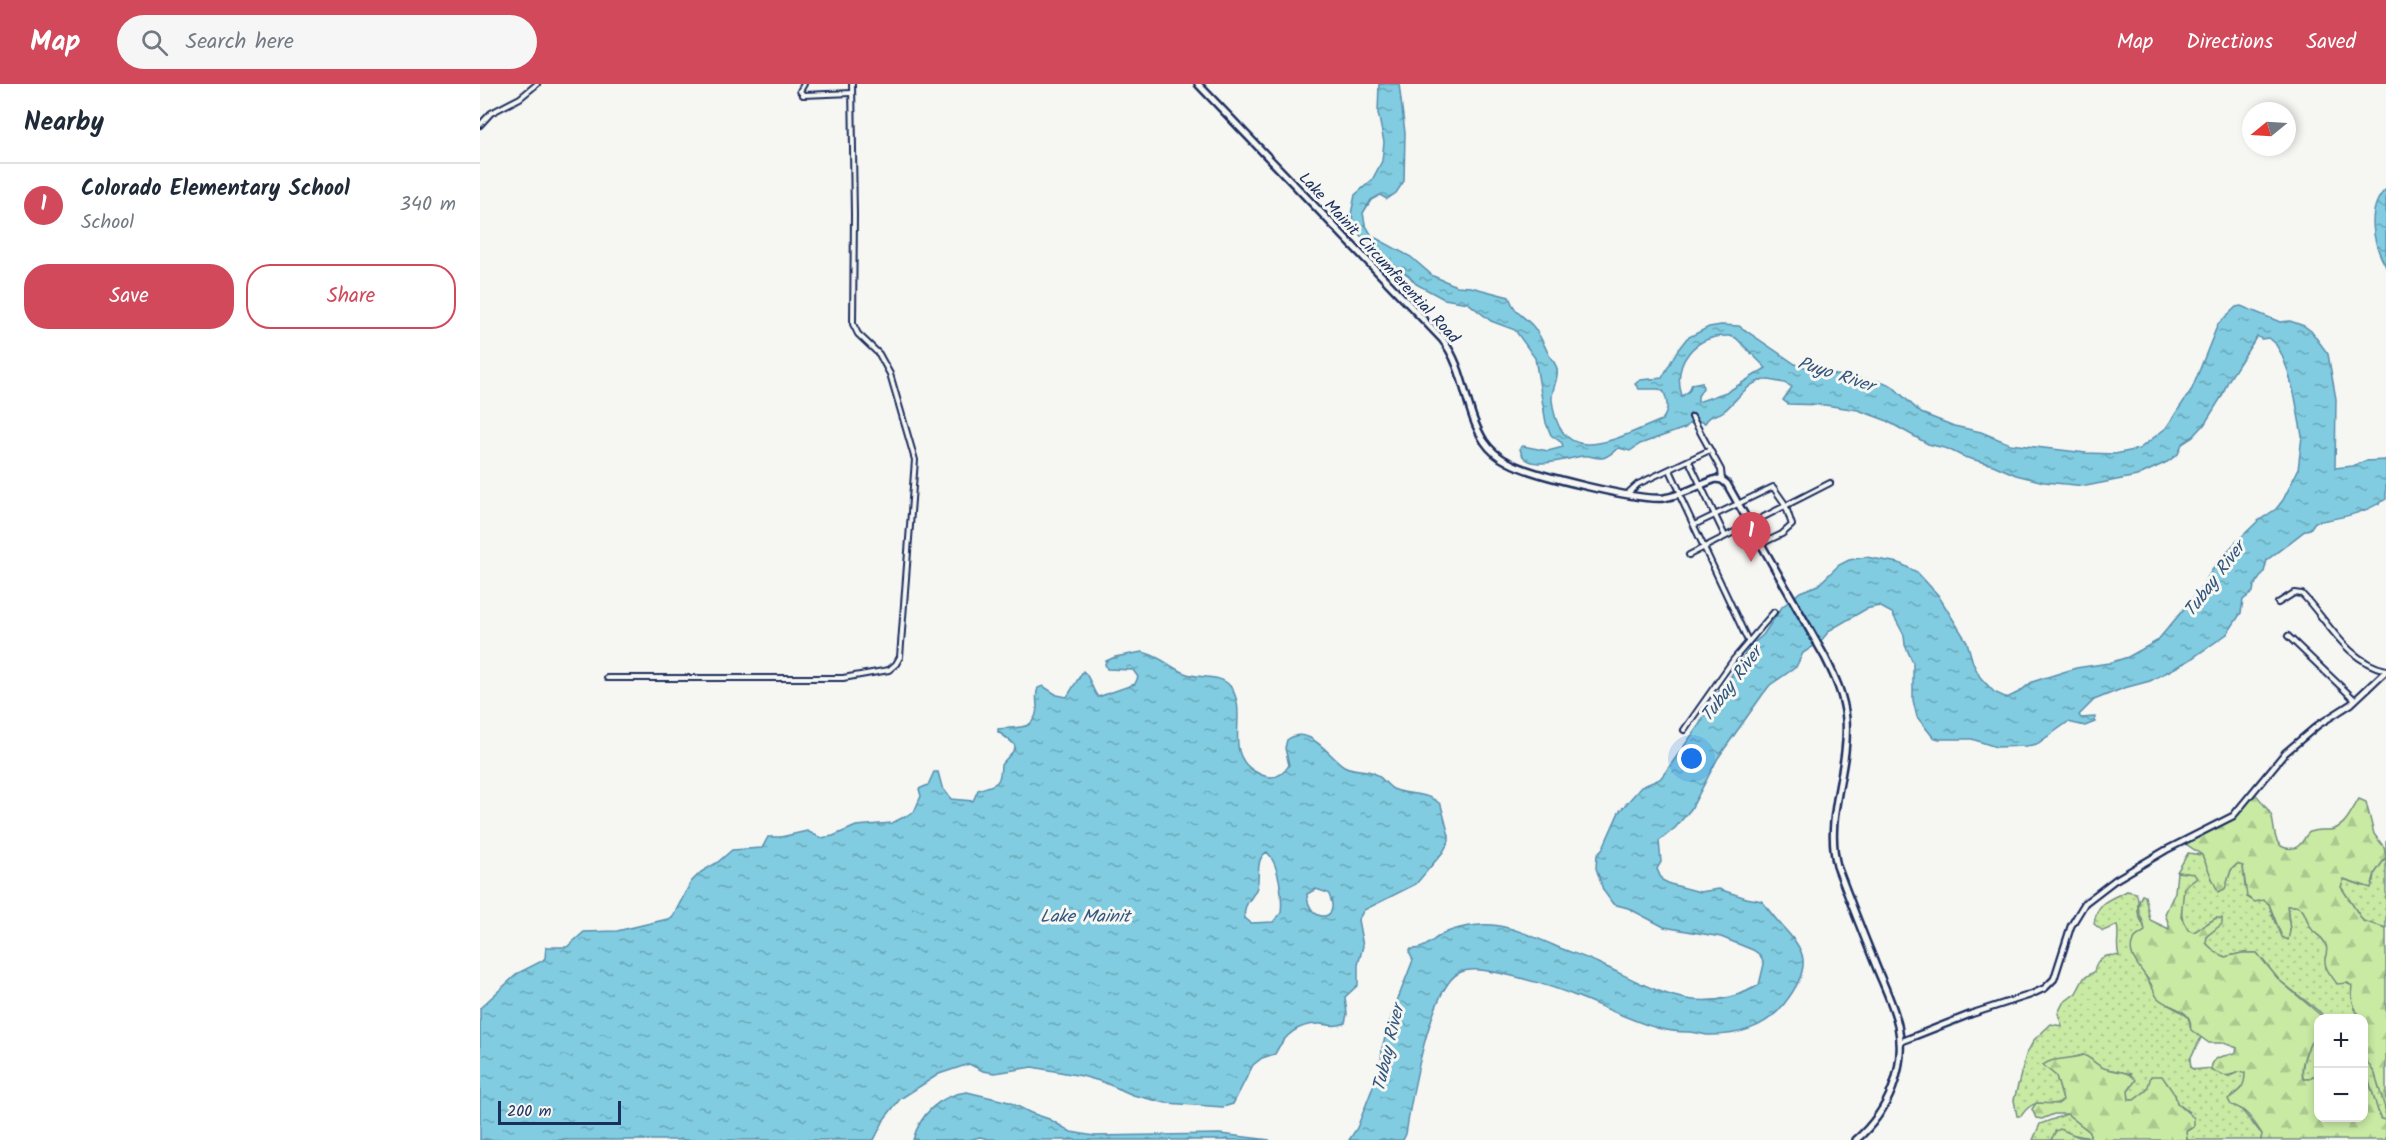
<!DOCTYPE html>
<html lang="en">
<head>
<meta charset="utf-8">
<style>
	body { margin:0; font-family:Kalam,sans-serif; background:#f6f6f7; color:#1f2937 }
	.controls { position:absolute; right:18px; bottom:18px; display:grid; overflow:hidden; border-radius:12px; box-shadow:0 3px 9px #0003 }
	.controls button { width:54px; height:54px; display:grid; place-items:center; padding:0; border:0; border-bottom:2px solid #e0e1e3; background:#fff; color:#1f2937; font:30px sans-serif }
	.compass { position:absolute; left:1762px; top:18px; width:54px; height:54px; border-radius:50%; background:#fff; box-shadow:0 3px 9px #0003; rotate:252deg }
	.scale { position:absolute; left:18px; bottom:15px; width:123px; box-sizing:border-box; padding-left:6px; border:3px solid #1b2f5e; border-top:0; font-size:16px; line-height:21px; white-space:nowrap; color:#1b2f5e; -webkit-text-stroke:4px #f6f6f2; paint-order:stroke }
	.you { position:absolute; left:1212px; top:675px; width:21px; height:21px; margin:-15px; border:4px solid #fff; border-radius:50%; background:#1a73e8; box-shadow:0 0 0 9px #1a73e833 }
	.badge { display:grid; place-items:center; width:39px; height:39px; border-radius:50%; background:#d1495b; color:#fff; font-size:20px; font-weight:700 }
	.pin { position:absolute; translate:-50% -50px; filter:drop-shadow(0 2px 3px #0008) }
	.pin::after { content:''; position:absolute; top:32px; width:21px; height:18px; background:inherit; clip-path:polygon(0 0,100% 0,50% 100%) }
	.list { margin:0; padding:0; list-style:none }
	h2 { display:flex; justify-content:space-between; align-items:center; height:78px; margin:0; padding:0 24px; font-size:26px }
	h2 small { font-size:20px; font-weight:400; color:#747a83 }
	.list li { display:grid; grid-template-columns:39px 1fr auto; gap:18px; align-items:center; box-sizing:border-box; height:84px; padding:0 24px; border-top:2px solid #e0e1e3 }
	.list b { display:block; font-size:22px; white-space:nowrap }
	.list p { margin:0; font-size:20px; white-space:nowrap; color:#747a83 }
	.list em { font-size:20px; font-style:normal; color:#747a83 }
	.actions { display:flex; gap:12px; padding:18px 24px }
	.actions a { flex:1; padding:14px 0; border:2px solid #d1495b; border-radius:24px; text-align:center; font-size:21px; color:#d1495b }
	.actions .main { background:#d1495b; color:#fff }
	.icon { flex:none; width:33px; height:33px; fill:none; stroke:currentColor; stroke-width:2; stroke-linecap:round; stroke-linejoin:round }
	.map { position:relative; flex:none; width:1906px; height:1056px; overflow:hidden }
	header { display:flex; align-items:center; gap:36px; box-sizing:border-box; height:84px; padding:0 30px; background:#d1495b; color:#fff }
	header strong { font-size:28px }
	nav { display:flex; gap:33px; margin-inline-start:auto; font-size:21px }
	.search { width:420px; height:54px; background:#f6f6f7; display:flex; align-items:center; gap:15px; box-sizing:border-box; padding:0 21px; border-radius:33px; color:#747a83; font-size:22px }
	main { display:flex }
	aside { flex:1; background:#fff }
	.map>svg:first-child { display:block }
</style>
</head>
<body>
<header>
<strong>Map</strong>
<div class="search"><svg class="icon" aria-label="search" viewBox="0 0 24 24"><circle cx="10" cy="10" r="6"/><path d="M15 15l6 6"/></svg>Search here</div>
<nav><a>Map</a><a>Directions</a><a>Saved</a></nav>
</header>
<main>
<aside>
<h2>Nearby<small></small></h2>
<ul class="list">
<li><span class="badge">1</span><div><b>Colorado Elementary School</b><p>School</p></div><em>340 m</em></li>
</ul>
<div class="actions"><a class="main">Save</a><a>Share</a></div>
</aside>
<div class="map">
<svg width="1906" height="1056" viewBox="0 0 1906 1056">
	<defs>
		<pattern id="grass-dots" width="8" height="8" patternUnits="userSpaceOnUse" patternTransform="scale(1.5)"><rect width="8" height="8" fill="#c8eaa3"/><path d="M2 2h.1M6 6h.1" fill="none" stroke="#abc98f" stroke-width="1.8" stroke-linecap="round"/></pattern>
		<pattern id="forest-firs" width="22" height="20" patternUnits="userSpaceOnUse" patternTransform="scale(1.5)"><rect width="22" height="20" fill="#c8eaa3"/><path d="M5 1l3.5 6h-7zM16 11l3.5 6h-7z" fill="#abc98f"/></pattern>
		<pattern id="water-ripples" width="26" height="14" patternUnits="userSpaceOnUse" patternTransform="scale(1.5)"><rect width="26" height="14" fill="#81cce0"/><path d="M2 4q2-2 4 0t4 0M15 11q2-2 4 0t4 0" fill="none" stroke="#69a6b9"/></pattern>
	</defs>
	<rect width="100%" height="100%" fill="#f6f6f2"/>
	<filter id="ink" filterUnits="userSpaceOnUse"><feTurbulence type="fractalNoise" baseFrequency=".0167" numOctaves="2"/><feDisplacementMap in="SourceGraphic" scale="12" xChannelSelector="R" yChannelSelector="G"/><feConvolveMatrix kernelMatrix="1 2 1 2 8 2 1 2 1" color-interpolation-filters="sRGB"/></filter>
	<g filter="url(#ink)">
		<g fill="url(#grass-dots)" stroke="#728c80" stroke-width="1.5">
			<polygon points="1906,756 1906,844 1883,837 1861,803 1863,795 1884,802 1894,797 1895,789 1906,773"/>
			<path d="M 1708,769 L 1722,771 L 1728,782 L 1732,797 L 1748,795 L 1751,786 L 1757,780 L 1763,782 L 1765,803 L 1789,820 L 1795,839 L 1810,846 L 1807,822 C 1827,820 1823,831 1831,844 C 1835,851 1843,852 1846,861 C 1850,872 1840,883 1851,892 C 1857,897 1866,898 1872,902 L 1875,925 L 1880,934 L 1844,934 L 1841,929 L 1799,896 L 1777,869 L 1762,869 L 1745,873 L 1735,868 L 1726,859 L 1727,852 L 1741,840 L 1736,834 L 1714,848 L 1708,847 C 1699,835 1699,811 1709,800 L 1707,789 L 1697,788 Z"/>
			<path d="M 1647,807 L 1656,809 C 1660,816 1657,821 1658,828 C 1659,836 1665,840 1665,847 L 1655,854 C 1660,882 1664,898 1685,918 C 1694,927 1711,927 1710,943 L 1722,952 L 1710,975 L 1711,984 C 1718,988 1724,983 1731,985 C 1744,988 1742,997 1758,988 L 1765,989 L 1765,999 L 1758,1008 L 1759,1023 L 1782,1050 L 1781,1056 L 1707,1056 L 1706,1047 L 1714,1043 L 1709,1028 L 1697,1019 L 1695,1011 L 1670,998 L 1667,1006 L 1654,1016 L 1649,1016 L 1648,1007 L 1653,1001 L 1651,990 L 1621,984 L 1603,971 L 1563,981 L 1576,991 L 1583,1016 C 1565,1028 1558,1008 1541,1032 L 1537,1032 L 1534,1016 L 1546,971 L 1554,956 L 1571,940 L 1582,942 L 1578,929 L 1583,919 L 1596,909 L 1604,894 L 1614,888 C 1616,875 1625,869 1639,872 C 1635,861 1640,852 1637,841 L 1623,847 L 1614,840 C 1617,817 1629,816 1647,807 Z"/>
			<path d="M 1831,958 L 1838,959 L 1838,993 L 1833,992 L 1829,995 L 1823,995 C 1821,982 1825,969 1831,958 Z"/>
			<path d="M 1884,973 C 1898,988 1906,1016 1906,1036 L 1902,1035 L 1896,1023 L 1889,996 L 1884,990 Z"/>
			<polygon points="1587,1030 1610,1048 1610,1054 1576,1047 1571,1056 1553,1056 1560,1040"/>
		</g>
		<g fill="url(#forest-firs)" stroke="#728c80" stroke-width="1.5">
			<path d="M 1775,710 C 1778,712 1789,727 1791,731 C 1796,740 1790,768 1814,764 C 1823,762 1824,751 1830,748 C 1836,745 1842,746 1849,746 C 1865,745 1871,727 1879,715 L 1886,718 L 1894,750 L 1904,763 L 1906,773 L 1895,789 L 1891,804 L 1864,795 L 1861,803 L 1883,837 L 1906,844 L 1906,1028 L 1895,990 L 1884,973 L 1884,934 L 1880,934 C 1874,923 1870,915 1872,902 L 1868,899 L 1857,900 C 1852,892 1844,885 1845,875 C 1846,870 1848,866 1846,861 C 1843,852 1835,851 1831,844 C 1823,831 1827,820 1807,822 L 1810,847 L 1808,856 L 1802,853 L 1789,820 L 1783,816 L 1775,818 L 1767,813 L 1763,782 L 1757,780 L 1751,786 L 1745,805 L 1738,808 L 1722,771 L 1703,758 L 1752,733 Z"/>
			<path d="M 1697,788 L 1714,790 L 1717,794 L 1704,804 L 1701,833 L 1708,846 L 1714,848 L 1736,834 L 1742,834 L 1742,840 L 1727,852 L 1726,859 L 1735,868 L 1745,873 L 1762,869 L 1777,869 L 1799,896 L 1844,934 L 1838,934 L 1838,959 L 1831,958 C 1825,969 1820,983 1823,995 L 1829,995 L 1833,992 L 1838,993 L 1838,1034 L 1884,1034 L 1884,990 C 1894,1003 1894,1020 1901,1035 L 1906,1036 L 1906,1056 L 1781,1056 L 1782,1050 C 1774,1038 1766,1024 1751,1021 L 1748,1015 C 1759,1007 1765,1004 1765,989 L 1758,988 C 1747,994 1742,992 1731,985 C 1733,969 1747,974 1756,968 L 1757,964 L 1744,959 L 1729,959 L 1711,946 C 1710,943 1711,940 1710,937 C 1707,924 1685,923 1677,913 C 1673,908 1673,902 1669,897 C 1663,887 1644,869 1654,856 C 1656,852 1661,850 1665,847 C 1664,833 1653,826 1662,811 L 1665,812 L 1670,836 L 1689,845 L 1689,841 L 1685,830 L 1695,808 Z"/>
			<path d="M 1603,971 C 1611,973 1615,981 1624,984 C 1635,988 1648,986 1656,996 L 1648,1007 L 1649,1016 L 1654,1016 L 1667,1006 L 1671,992 L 1682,992 L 1695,1011 L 1697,1019 L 1714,1034 L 1714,1043 L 1706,1047 L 1707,1056 L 1571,1056 L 1576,1047 L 1580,1045 L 1599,1053 L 1610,1054 L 1610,1048 L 1587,1030 L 1574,1030 L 1562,1035 L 1556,1034 L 1552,1025 L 1556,1019 L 1578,1020 L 1583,1016 L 1576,992 L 1563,981 C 1573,973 1590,976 1603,971 Z"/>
		</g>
		<g fill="url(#water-ripples)" stroke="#588dac" stroke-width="1.5" fill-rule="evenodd">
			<path d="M 899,0 L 919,0 L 925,49 L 924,97 L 916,109 L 907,115 L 900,111 L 891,116 L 883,129 L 885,140 L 892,152 L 931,173 L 953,192 L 977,202 L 991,203 L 1029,213 C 1035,229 1041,230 1052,241 C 1060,250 1063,259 1068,269 C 1070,274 1076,279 1077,285 C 1079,295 1071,306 1072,316 C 1080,390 1140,352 1182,336 C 1189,327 1188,319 1184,308 L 1179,305 L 1159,305 L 1155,300 L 1160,296 L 1182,294 L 1197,267 L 1207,254 L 1229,243 L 1241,241 L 1259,242 L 1315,280 L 1350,290 L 1403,298 L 1412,302 L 1441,329 L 1474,342 L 1501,348 L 1530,360 L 1606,369 L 1635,370 L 1659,365 L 1686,344 L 1712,305 L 1738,240 L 1756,223 L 1761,222 L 1800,238 L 1810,237 L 1824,242 L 1831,247 L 1848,270 L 1856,315 L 1855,384 L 1873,382 L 1885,377 L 1906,376 L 1906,415 C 1884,430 1860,434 1835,438 L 1830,445 L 1826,446 L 1787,476 L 1784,488 L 1774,502 L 1773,508 L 1763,516 L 1761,529 L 1747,550 L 1708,577 L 1670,597 L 1644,604 L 1614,616 L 1599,631 L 1601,634 L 1615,633 L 1615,638 L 1605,642 L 1588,638 L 1557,660 L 1547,662 L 1516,663 L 1492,655 L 1459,655 L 1453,653 L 1437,633 L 1433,616 L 1433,579 L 1425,561 L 1424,551 L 1412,529 L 1399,522 L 1386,525 L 1350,546 L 1340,558 L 1323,569 L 1316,583 L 1290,601 L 1283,610 L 1238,674 L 1211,725 L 1195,744 L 1179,757 L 1181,778 L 1177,785 L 1182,796 L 1190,800 L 1220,808 L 1239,805 L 1266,814 L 1282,817 C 1310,859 1346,866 1304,920 C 1286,944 1256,952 1227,951 C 1221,950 1215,948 1209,948 C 1198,948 1188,947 1177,944 C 1152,937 1126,924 1101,914 C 1075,903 1047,895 1019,889 C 1006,887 991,883 979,889 C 950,903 931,1017 926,1050 L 923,1056 L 869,1056 L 877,1044 L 901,982 L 902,964 L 912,930 L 933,876 L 929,868 L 931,865 C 945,866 951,856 963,850 C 976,843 998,840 1012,841 C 1033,843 1054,853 1073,861 C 1088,868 1104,872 1120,880 C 1175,905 1218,936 1279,901 L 1284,880 L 1280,871 L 1273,866 L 1241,853 L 1184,843 L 1148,824 L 1133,820 L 1123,806 L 1116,784 L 1117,771 L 1122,766 L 1139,728 L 1161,703 L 1180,695 L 1187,686 L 1219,641 L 1234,613 L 1249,595 L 1271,561 L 1283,551 L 1302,523 L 1320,508 L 1338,501 L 1359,481 L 1369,476 L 1386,473 L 1419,479 L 1437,488 L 1458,511 L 1487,558 L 1493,579 L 1500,593 L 1514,608 L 1527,614 L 1539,608 L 1552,598 L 1596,584 L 1629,579 L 1648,573 L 1677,557 L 1719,507 L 1736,480 L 1755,459 L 1778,437 L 1796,425 L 1803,416 L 1818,386 L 1822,352 L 1815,313 L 1808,287 L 1801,269 L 1795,259 L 1789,254 L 1781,255 L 1777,252 L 1748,297 L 1742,312 L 1724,341 L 1713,353 L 1702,360 L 1698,370 L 1687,378 L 1657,392 L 1606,402 L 1564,398 L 1536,391 L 1513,381 L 1484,373 L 1468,365 L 1448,360 L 1405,336 L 1378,326 L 1345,321 L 1308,320 L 1303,316 L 1312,303 C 1307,299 1301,298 1294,297 C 1271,291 1259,315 1244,327 C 1236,333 1231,329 1225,339 L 1216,336 L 1212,337 L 1205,344 L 1160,360 L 1150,367 L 1139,364 C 1133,367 1129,373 1122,374 C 1116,375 1110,371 1103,372 C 1087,374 1043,391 1040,364 L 1043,362 L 1068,367 L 1083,363 L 1082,359 L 1071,351 L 1066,339 L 1055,274 L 1035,246 L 1011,237 L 988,219 L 964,215 L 936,200 L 929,192 L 891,165 L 876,146 L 871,130 L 875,111 L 892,96 L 902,77 L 904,58 L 898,29 ZM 1249,252 L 1256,254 L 1286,284 L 1249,307 L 1218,318 L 1218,312 L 1223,304 L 1222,298 L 1212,300 L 1209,307 L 1202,312 C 1192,279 1214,251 1249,252 Z"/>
			<path d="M 1906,105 L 1906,183 C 1893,160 1885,125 1906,105 Z"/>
			<path d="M 662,568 C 682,572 690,584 707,590 C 721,595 741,590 750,602 C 770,628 742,667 774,687 C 779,690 785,693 791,693 C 800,693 805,688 809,681 L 805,664 L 807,656 C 829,639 848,672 864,682 C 872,687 883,685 891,688 C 901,691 905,700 913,705 C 928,712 948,707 961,721 L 969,752 L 969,757 L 963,768 L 936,800 L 884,826 L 878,836 L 883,862 L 878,881 L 878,901 L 865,913 L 867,930 L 865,939 C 857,943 849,941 841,940 C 818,939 804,951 795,970 L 782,974 L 773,981 L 753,1020 L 743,1023 L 686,1019 L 653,1011 L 623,998 L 602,992 L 552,983 L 515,989 L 503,987 L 489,980 L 459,990 L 420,1015 L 405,1034 L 394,1056 L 0,1056 L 0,924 L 38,889 L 62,877 L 65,874 L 66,863 L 87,863 L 104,848 L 137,847 L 192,834 L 211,798 L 221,788 L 238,778 L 252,766 L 282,764 L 288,753 L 301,753 L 327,747 L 341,754 L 353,752 L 376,742 L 412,739 L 434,728 L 441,712 L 439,705 L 448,701 L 454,688 L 458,688 L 462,703 L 471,715 L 493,717 L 498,706 C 516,699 520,703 521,681 C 536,662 544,665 518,648 L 518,645 C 535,642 555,649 557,624 C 557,616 555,611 558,604 L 563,602 L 577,611 L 587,613 L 603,587 C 611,593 611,605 618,613 L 655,600 L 658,593 L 653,586 L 627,585 L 625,580 L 626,577 L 635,573 ZM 787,768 C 799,780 803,812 801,829 L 793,838 L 771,839 L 765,834 C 762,820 773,815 777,803 C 780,792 775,774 787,768 ZM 836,805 L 848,809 C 864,838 828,841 827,810 Z"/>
			<path d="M 487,1008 L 529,1018 L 551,1029 L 569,1035 L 591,1048 L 614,1052 L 740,1050 L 790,1056 L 513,1056 L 500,1053 L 489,1056 L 433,1056 C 440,1030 460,1011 487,1008 Z"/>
		</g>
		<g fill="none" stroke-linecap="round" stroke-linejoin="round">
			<g stroke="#1b2f5e" stroke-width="8">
				<g id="minor">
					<polyline points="324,0 320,7 323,11 372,9"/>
					<polyline points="0,41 11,29 40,14 57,0"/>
					<polyline points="1212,333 1241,386 1242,396"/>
					<polyline points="1209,377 1245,452"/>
					<polyline points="1190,386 1201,410"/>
					<polyline points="1147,410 1158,400 1230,366"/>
					<polyline points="1199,410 1268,557"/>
					<polyline points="1214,441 1293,403 1305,420 1312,441 1302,450 1281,460"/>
					<polyline points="1209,471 1350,399"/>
					<path d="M 1798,519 L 1814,509 L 1822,510 C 1848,537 1867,578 1906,586"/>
					<polyline points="1808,552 1875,616"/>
					<polyline points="127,594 363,594 409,586 416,580 420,573 435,376 410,290 399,270 378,250 373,240 374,131 372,0"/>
					<polyline points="1204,646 1254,575 1294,528"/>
				</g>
			</g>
			<g stroke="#1b2f5e" stroke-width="9">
				<polyline id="tertiary" points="1420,958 1491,930 1550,911 1565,904 1574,895 1591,842 1605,819 1635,796 1686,766 1753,732 1805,669 1838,641 1871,620 1906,587"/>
			</g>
			<g stroke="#1b2f5e" stroke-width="10">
				<path id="secondary" d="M 718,0 L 962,255 C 986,286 984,325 1004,357 C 1010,366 1018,373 1028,378 C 1051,391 1159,417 1184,414 C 1203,411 1219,401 1236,395 L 1242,396 L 1247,400 L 1345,573 C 1355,593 1364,612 1366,635 C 1370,685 1344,732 1357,782 C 1369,814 1381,845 1394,877 C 1402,898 1413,919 1418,941 C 1427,985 1408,1028 1376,1056"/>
			</g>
			<use href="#minor" stroke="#f6f6f2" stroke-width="4"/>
			<use href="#tertiary" stroke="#f6f6f2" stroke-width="4.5"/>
			<use href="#secondary" stroke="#f6f6f2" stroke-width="5"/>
		</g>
	</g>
	<g text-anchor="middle" stroke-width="6" stroke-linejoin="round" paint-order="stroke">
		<g font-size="16" fill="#1b2f5e" stroke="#f6f6f2">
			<text transform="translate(900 173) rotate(47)" y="6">Lake Mainit Circumferential Road</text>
		</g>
		<g font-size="18" font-style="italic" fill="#34567e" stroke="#f6f6f2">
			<text transform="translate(1356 290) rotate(18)" y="6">Puyo River</text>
			<text transform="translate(1734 495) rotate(-53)" y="6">Tubay River</text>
			<text transform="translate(1251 600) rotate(-53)" y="6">Tubay River</text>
			<text x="605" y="838">Lake Mainit</text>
			<text transform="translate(908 964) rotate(-77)" y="6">Tubay River</text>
		</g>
	</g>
</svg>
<div class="controls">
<button>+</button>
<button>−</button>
</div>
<svg class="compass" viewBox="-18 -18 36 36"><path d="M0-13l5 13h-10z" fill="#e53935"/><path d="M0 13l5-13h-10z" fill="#747a83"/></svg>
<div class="scale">200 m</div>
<div class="you"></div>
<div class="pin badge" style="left:1271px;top:478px">1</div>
</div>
</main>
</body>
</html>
